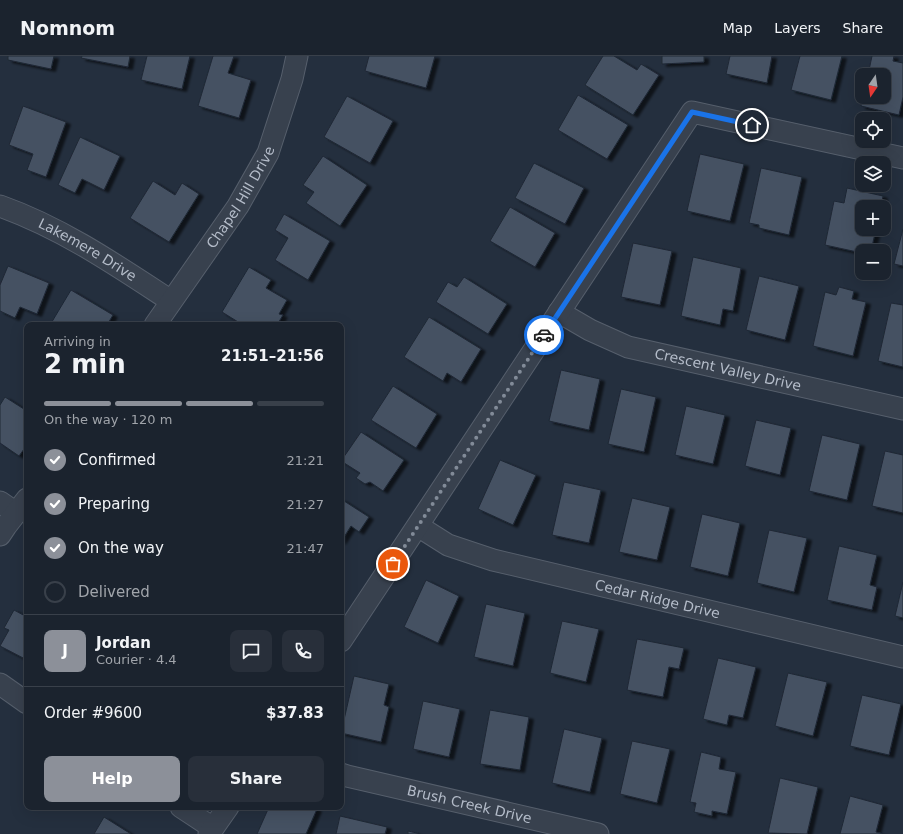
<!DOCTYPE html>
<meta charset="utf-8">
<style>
:root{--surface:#1b232e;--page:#282f3a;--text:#f1f3f6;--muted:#a0a4aa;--line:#39404a;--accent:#8c9099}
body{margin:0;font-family:"DejaVu Sans",sans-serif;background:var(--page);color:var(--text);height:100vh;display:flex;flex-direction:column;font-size:15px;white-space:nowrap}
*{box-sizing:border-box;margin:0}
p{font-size:13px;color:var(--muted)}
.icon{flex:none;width:22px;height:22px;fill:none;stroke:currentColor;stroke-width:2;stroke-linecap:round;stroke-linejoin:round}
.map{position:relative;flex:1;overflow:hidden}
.sheet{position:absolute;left:24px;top:266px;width:320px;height:488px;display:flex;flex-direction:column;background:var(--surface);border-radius:8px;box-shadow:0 4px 16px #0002,0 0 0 1px var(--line)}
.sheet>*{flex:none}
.needle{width:26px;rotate:193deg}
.tools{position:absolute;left:855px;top:12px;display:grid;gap:8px}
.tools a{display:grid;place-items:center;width:36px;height:36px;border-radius:8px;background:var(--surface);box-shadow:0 4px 16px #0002,0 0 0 1px var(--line);font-size:20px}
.pin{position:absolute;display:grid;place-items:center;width:34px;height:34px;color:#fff;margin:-17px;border:2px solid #fff;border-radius:50%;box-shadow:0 1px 4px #0007}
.courier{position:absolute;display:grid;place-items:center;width:40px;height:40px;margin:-20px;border:3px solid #1a73e8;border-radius:50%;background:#fff;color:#222;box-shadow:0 1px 5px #0007}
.head em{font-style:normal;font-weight:600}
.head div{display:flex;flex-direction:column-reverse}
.head{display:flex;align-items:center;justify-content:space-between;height:68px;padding:0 20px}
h1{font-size:26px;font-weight:600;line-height:30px}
.bar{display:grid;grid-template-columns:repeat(4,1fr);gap:6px 4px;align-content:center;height:48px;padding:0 20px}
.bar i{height:5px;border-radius:3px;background:var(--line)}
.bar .on{background:var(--accent)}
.bar p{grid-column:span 4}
.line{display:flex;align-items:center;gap:10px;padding:0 20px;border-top:1px solid var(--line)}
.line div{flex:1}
.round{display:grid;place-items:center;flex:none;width:42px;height:42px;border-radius:8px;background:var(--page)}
ol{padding:0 20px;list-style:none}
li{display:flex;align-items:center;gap:12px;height:44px}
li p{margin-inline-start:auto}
li .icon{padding:4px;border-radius:50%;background:var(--accent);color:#fff;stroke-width:4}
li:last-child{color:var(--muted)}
li i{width:22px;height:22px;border:2px solid var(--line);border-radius:50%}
.button{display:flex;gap:8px;margin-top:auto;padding:8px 20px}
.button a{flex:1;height:46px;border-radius:8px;background:var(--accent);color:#fff;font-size:16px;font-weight:600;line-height:46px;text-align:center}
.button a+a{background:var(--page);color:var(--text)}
header{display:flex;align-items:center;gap:24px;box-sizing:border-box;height:56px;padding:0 20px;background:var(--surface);border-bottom:1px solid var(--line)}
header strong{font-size:19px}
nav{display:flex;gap:22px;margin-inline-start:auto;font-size:14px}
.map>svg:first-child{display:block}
.building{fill:#455162;stroke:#1f2835;filter:url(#shadow)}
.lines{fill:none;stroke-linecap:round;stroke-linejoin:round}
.minor-casing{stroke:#565f6c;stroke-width:23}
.minor{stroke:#38414e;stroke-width:21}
.done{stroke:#828b98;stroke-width:4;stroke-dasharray:0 7.2}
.route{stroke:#1a73e8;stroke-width:5}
.labels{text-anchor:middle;stroke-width:3.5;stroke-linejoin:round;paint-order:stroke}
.street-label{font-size:14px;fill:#b4bcc9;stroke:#1d2633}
</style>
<header>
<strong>Nomnom</strong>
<nav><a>Map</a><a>Layers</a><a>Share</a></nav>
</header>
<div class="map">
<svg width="903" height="778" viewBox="0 0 903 778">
<defs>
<filter id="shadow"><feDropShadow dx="4.5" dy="2.5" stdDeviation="1" flood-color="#0009"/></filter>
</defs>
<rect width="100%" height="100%" fill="#242f3e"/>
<g class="building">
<path d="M8,0h46l-3,13 -43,-9z"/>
<path d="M82,0h48l-2,11 -47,-9z"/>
<path d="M147,0h43l-8,33 -41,-9z"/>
<path d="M213,0h21l-6,17 23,7 -12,38 -41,-12z"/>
<path d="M369,0h66l-9,32 -61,-17z"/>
<path d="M603,0h11l23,14 4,-6 18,11 -26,40 -48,-30z"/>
<path d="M662,0h42v6l-42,2z"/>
<path d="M730,0h42l-5,27 -41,-9z"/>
<path d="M800,0h42l-11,44 -40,-10z"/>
<path d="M872,0h22l-1,5 10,2v34l-4,18 -38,-9 2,-9h21v-22h-16z"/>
<path d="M578,39l50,30 -21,34 -49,-29z"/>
<path d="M347,40l46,25 -23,42 -46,-26z"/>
<path d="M23,50l43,16 -20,55 -19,-7 6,-16 -24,-9z"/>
<path d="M80,81l40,19 -16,34 -22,-11 -7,14 -17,-8z"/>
<path d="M700,98l44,10 -14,57 -43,-10z"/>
<path d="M323,100l44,29 -27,41 -34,-23 8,-11 -11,-7z"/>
<path d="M534,107l50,25 -19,36 -50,-26z"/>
<path d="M761,112l41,9 -13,58 -30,-7v-3l-10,-2z"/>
<path d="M153,125l22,14 7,-12 17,11 -30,48 -39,-24z"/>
<path d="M847,132l36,8 -2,11h-19v22h14l-5,22h-9v2l-37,-8 9,-44 10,2z"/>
<path d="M510,151l45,26 -20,34 -45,-26z"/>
<path d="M284,158l46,27 -22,39 -33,-20 13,-22 -13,-8z"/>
<path d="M903,173v37l-9,-2z"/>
<path d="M633,187l39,8 -12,54 -39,-8z"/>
<path d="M693,201l48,11 -8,43 -10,-2 -3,16 -39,-9z"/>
<path d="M8,210l41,17 -12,31 -17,-7 -5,11 -15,-7v-26z"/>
<path d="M249,211l22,13 -5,8 21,12 -8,14 4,1 -6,10h-34l-21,-13z"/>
<path d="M759,220l40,10 -14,54 -39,-10z"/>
<path d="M464,221l43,27 -19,30 -52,-32 12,-20 9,5z"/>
<path d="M839,231l15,4 -2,8 14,3 -13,54 -40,-10 12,-54 11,3z"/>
<path d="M71,234l42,25 -6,10h-57z"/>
<path d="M891,247l12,2v62l-25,-6z"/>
<path d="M429,261l52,32 -20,33 -14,-9 -4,8 -39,-24z"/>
<path d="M561,314l39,9 -11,51 -40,-9z"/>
<path d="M393,330l44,28 -21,34 -45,-28z"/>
<path d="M621,333l35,8 -12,55 -36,-8z"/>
<path d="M5,341l22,14v34l-8,11 -19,-13v-38z"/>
<path d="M686,350l39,9 -12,49 -38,-9z"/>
<path d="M756,364l35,8 -11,47 -35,-9z"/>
<path d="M361,376l43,28 -21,31 -13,-9 -5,2 -9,-6 4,-5 -19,-12z"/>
<path d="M822,379l38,9 -13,56 -38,-9z"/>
<path d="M885,395l18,4v58l-31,-7z"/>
<path d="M500,404l36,15 -23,50 -35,-16z"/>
<path d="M564,426l37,8 -12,53 -37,-8z"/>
<path d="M632,442l38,9 -13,53 -38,-8z"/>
<path d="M341,443l28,18 -10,15 -8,-6 -10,16z"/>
<path d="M702,458l38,9 -12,53 -38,-9z"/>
<path d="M769,474l38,8 -13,54 -37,-9z"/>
<path d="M839,490l38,9 -7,30 7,2 -5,23 -45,-10z"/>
<path d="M426,524l33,16 -21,47 -34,-16z"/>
<path d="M903,526v36l-8,-2z"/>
<path d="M486,548l39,9 -12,53 -39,-9z"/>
<path d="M14,554l13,7v43l-27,-14 9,-16 -5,-2z"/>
<path d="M562,565l37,8 -13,53 -36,-9z"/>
<path d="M637,583l47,9 -5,21 -10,-2 -6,30 -36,-7z"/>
<path d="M718,602l38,9 -13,51 -14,-3 -2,10 -24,-6z"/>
<path d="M788,617l39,9 -14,54 -38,-10z"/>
<path d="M354,620l35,8 -5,21 5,2 -8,35 -40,-9z"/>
<path d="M862,639l39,9 -12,51 -39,-9z"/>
<path d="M423,645l37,8 -11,48 -36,-8z"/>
<path d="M490,654l39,7 -9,53 -40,-6z"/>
<path d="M564,673l38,9 -12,54 -38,-9z"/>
<path d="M632,685l38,8 -13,54 -37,-9z"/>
<path d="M701,696l20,5 -2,12 17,3 -9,42 -15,-3v5l-18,-4 2,-9 -6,-1z"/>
<path d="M780,722l38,9 -11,47 -39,-1z"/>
<path d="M850,740l33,9 -7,27 8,2h-44z"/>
<path d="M269,751h43l5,2 -11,25h-49z"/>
<path d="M340,760l47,11 -2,7h-49z"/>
<path d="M104,761l27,17h-37z"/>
<path d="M408,775l13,3h-13z"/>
</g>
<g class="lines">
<defs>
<g id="minor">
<path id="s1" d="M0,150c62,22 116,59 171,95"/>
<path id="s2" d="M559,256l31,18 38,17 275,62"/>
<path id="s3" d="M155,269l83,-119 30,-53 24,-74 5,-23"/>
<path d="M0,446l16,11"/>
<path id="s4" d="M418,470l30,19 45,15 410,97"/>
<path d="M0,479l6,-9 21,-27"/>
<path d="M341,585l351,-529 211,46"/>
<path d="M0,628l27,19"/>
<path id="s5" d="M341,718l6,2 251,58"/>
<path d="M181,751l32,21"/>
<path d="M209,778l19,-27"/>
</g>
</defs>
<use href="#minor" class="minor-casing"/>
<use href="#minor" class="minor"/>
</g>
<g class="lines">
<path class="done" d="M393,508l151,-229"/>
<path class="route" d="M544,279l148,-223 60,13"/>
</g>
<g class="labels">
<g class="street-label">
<text dy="5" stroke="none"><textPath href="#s3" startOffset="154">Chapel Hill Drive</textPath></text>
<text dy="5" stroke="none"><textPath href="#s1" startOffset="98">Lakemere Drive</textPath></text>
<text dy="5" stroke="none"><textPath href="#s2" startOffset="180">Crescent Valley Drive</textPath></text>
<text dy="5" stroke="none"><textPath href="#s4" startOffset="252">Cedar Ridge Drive</textPath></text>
<text dy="5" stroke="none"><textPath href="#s5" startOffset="132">Brush Creek Drive</textPath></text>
</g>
</g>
</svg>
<div class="tools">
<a><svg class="needle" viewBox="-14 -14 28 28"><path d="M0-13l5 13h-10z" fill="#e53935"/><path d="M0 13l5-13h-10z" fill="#a0a4aa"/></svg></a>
<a><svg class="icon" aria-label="locate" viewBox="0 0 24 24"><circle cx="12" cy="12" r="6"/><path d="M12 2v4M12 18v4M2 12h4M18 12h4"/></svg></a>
<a><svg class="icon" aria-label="layers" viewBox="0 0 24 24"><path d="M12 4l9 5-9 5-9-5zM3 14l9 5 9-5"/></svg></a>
<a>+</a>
<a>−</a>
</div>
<div class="pin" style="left:393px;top:508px;background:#ea580c"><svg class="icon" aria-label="bag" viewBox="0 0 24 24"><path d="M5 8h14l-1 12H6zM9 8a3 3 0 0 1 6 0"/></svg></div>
<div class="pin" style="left:752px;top:69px;background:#1f2937"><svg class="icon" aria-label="home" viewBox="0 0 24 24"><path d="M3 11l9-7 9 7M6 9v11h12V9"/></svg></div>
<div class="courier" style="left:544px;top:279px"><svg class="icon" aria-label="car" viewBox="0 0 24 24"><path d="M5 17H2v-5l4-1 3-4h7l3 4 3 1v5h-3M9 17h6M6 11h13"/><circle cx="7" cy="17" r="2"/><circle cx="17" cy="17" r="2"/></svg></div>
<section class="sheet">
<div class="head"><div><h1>2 min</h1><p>Arriving in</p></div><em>21:51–21:56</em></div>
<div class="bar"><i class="on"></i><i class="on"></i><i class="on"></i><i></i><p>On the way · 120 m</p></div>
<ol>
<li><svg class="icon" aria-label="check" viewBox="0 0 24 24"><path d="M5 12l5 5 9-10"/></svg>Confirmed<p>21:21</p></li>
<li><svg class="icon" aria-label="check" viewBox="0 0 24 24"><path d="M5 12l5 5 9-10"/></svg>Preparing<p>21:27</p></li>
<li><svg class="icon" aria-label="check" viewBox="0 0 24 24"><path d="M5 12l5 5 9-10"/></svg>On the way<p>21:47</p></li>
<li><i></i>Delivered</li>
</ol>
<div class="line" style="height:72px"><b class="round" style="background:var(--accent);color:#fff">J</b><div><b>Jordan</b><p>Courier · 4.4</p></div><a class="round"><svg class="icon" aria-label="chat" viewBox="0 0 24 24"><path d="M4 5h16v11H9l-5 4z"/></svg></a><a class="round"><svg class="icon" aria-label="phone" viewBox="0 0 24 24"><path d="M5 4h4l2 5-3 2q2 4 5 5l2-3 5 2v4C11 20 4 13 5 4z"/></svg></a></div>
<div class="line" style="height:52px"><div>Order #9600</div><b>$37.83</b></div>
<div class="button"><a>Help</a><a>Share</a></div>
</section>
</div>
